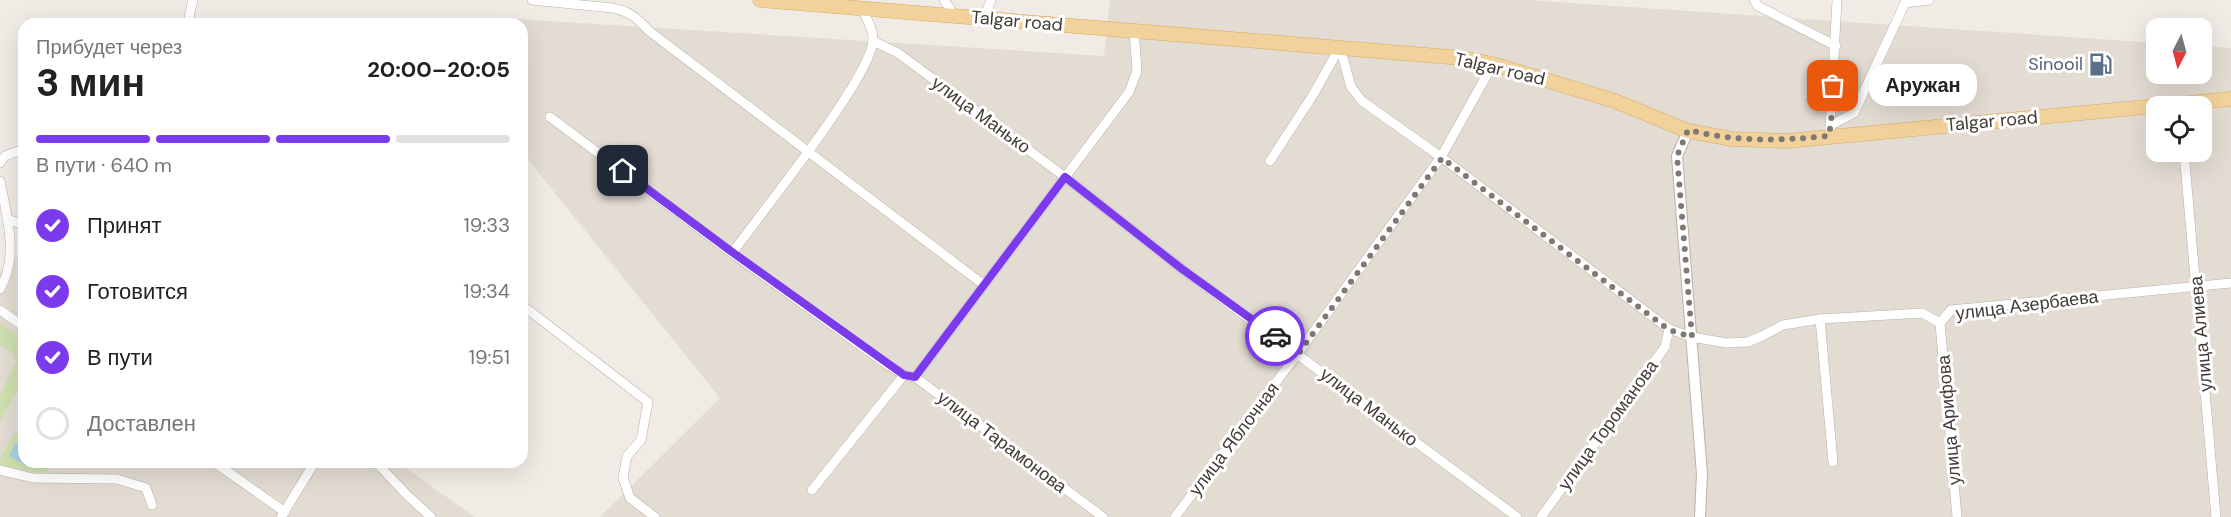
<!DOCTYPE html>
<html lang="ru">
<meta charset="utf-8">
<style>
:root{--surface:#fff;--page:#f6f6f6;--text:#222;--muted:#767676;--line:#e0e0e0;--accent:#7c3aed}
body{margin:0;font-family:"DM Sans",sans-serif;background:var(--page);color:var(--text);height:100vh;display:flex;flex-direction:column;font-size:22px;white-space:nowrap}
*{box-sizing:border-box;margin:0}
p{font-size:20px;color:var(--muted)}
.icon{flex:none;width:33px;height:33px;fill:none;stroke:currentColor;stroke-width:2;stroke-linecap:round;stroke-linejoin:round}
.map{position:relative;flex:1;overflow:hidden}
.details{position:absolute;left:18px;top:18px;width:510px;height:450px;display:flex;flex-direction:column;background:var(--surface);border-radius:18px;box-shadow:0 6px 24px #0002}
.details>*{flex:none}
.needle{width:39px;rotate:186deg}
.controls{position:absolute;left:2146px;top:18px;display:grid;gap:12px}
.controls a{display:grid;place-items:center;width:66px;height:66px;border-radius:12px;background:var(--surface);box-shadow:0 6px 24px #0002;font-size:30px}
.pin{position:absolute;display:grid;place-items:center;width:51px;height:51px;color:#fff;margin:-26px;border-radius:12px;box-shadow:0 3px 9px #0006}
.courier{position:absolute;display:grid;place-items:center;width:60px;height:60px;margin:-30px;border:4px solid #7c3aed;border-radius:50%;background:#fff;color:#222;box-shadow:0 2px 8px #0007}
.bubble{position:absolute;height:42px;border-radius:18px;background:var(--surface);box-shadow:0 6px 24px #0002;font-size:20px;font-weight:700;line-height:42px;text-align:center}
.head em{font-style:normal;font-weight:700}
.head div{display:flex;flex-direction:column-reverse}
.head{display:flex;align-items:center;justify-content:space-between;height:102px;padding:0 18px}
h1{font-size:39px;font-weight:700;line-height:45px}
.bar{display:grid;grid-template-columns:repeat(4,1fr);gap:9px 6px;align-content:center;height:72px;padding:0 18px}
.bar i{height:8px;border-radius:4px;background:var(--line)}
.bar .active{background:var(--accent)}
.bar p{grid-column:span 4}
ol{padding:0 18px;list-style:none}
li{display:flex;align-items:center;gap:18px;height:66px}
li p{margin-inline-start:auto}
li .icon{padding:6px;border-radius:50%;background:var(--accent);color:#fff;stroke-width:4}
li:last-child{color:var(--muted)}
li i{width:33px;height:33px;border:3px solid var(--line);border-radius:50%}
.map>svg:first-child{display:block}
.residential{fill:#e3dcd2;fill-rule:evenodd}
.green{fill:#cfe0b0}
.water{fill:#a6d2e7}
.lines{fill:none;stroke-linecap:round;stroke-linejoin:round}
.minor-casing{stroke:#bab2a8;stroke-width:10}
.tertiary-casing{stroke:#bab2a8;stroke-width:12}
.primary-casing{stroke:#d5ac6d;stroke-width:15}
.minor{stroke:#fff;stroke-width:9}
.tertiary{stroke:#fff;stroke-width:10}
.primary{stroke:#f2d19a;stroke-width:14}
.done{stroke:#7e7972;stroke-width:6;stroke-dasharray:0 10.8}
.route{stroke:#7c3aed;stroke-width:8}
.labels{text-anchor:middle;stroke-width:6;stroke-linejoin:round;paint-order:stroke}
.street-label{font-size:18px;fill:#413b35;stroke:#fff}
.service-label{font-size:18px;fill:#4e5e75;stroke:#fff;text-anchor:end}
</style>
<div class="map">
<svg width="2231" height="517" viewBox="0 0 2231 517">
<rect width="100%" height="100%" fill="#f0ebe4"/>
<g class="residential">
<path d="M1110,0h417l630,43v31h45v-28l29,2v469h-1631l120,-119 -198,-246v-128h-22l2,-6 602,38zM2157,106h45v46h-45z"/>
<path d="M24,250v212h373l78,55h-475v-245z"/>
</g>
<g class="green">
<path d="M0,323l24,16v48l-4,-1 -20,35v-26l16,-34 -3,-8 -13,-8z"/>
<path d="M13,434h11v28h28l-8,12 -44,-9v-6z"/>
</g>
<path class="water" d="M15,444l9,5v13h3l-2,3 -16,-9z"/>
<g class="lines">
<defs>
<g id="minor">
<path d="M532,0l80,8c18,3 26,11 37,23l335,254"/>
<path d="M944,0l11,16"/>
<path d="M1754,0l4,6 78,40"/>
<path d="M984,18l7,-18"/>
<path d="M190,24l-1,-7 4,-17"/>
<path d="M873,41l25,12 167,124 117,92 335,248"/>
<path d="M1340,47l11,40 11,14 79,56 228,172 23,8 34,6 22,-1 14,-6 21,-11 37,-6 102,-6 18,10 11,-13 280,-27"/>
<path d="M550,117l182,136 156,112 16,10 11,2 188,140"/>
<path d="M1831,125l23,-12 51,-110 24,-3"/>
<path d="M1830,129l7,-129"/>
<path d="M2184,152l32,365"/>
<path d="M1270,161l43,-66 27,-48"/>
<path d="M0,163l5,-7 19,-7"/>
<path d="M0,181c7,35 19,76 0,108"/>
<path d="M7,219l17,6"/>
<path d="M732,253c26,-36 142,-179 141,-214 0,-10 -6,-20 -11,-30"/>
<path d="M522,305l126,97 -7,38 -14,16 -4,22 7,20 25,19"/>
<path d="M0,310l24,17"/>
<path d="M1820,319l13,143"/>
<path d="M1940,323l17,194"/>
<path d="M915,377l214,-285 8,-21 -3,-41"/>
<path d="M214,462l71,50"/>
<path d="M376,462l30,32 25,23"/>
<path d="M0,470l33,8 84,1 29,9 6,17"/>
<path d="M812,490l92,-115"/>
<path d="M281,517l34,-55"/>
<path d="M1175,517l123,-164 143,-196 52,-93"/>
<path d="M1541,517l124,-170 4,-18"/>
</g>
<path id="tertiary" d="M1688,131l-11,25 25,318 -2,43"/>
<path id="primary" d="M760,0l702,58 31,6 122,37 73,30 44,8 55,2 444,-42"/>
</defs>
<use href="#minor" class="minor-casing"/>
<use href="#tertiary" class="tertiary-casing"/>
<use href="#primary" class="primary-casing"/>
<use href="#minor" class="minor"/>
<use href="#tertiary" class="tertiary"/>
<use href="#primary" class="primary"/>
</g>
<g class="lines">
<path class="done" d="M1275,336l23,18 144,-196 227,172 23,7 -15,-181 11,-26c49,12 90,11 140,6l3,-11 2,-39"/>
<path class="route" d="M623,171l109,81 172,123 11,2 150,-200 117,92 93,67"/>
</g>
<defs>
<symbol id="fuel-bare" viewBox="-9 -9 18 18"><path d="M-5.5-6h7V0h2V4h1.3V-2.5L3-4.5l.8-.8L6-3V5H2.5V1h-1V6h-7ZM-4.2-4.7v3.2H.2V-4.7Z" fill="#5c6f8a" stroke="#fff" stroke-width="2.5" paint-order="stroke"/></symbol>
</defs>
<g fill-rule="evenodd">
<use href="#fuel-bare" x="2084" y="48" width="33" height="33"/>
</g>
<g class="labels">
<g class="street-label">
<text transform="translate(1017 21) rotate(5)" y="6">Talgar road</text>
<text transform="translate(1500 69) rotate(13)" y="6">Talgar road</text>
<text transform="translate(981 115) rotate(36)" y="6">улица Манько</text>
<text transform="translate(1992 121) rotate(-5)" y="6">Talgar road</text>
<text transform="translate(2027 305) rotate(-7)" y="6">улица Азербаева</text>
<text transform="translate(2201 334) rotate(-95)" y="6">улица Алиева</text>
<text transform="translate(1369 407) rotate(37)" y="6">улица Манько</text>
<text transform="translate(1949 420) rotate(-95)" y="6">улица Арифова</text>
<text transform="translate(1608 425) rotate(-54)" y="6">улица Тороманова</text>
<text transform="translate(1234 439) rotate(-53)" y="6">улица Яблочная</text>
<text transform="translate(1002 442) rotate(37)" y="6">улица Тарамонова</text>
</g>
<g class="service-label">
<text x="2083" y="70">Sinooil</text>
</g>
</g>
</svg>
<div class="controls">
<a><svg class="needle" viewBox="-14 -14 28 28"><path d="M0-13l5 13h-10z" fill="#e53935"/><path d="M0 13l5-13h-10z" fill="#767676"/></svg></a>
<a><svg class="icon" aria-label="locate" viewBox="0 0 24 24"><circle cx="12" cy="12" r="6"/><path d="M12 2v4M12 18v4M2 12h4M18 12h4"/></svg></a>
</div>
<div class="pin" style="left:1833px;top:86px;background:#ea580c"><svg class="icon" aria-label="bag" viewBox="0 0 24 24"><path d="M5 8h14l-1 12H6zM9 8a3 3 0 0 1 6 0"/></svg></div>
<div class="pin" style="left:623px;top:171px;background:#1f2937"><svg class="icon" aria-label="home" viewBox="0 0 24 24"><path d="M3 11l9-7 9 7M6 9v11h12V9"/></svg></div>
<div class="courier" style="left:1275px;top:336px"><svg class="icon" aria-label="car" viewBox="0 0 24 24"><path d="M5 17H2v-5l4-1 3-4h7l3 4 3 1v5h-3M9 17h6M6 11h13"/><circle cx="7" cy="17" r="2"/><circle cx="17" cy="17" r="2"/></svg></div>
<div class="bubble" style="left:1869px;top:64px;width:108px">Аружан</div>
<section class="details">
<div class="head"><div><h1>3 мин</h1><p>Прибудет через</p></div><em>20:00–20:05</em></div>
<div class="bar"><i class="active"></i><i class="active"></i><i class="active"></i><i></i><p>В пути · 640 m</p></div>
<ol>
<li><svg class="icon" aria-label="check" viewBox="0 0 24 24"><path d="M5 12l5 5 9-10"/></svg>Принят<p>19:33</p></li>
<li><svg class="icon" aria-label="check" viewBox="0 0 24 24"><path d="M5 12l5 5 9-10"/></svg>Готовится<p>19:34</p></li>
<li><svg class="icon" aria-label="check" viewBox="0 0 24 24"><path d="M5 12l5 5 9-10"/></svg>В пути<p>19:51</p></li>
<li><i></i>Доставлен</li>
</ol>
</section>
</div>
